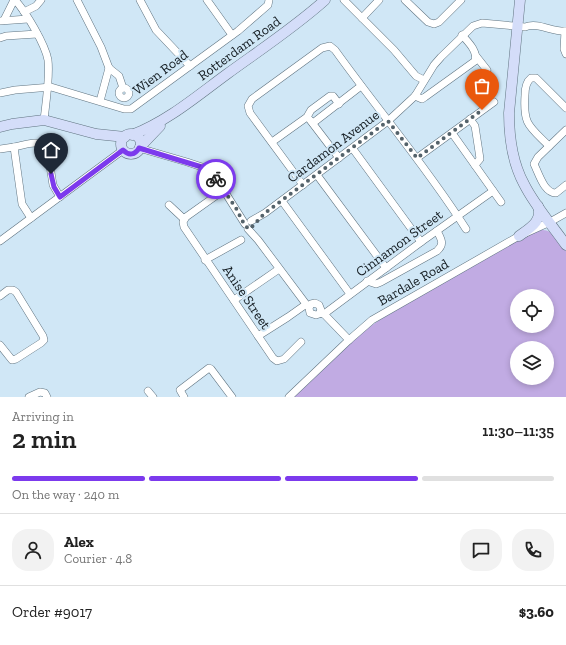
<!DOCTYPE html>
<meta charset="utf-8">
<style>
:root{--surface:#fff;--page:#f2f2f2;--text:#222;--muted:#767676;--line:#e0e0e0;--accent:#7c3aed}
body{margin:0;font-family:"Zilla Slab",serif;background:var(--page);color:var(--text);height:100vh;display:flex;flex-direction:column;font-size:15px;white-space:nowrap}
*{box-sizing:border-box;margin:0}
p{font-size:13px;color:var(--muted)}
.icon{flex:none;width:22px;height:22px;fill:none;stroke:currentColor;stroke-width:2;stroke-linecap:round;stroke-linejoin:round}
.map{position:relative;height:397px;overflow:hidden}
.details{display:flex;flex-direction:column;background:var(--surface);flex:1}
.details>*{flex:none}
.fabs{position:absolute;left:510px;top:289px;display:grid;gap:8px}
.fabs a{display:grid;place-items:center;width:44px;height:44px;border-radius:50%;background:var(--surface);box-shadow:0 2px 6px #0003;font-size:20px}
.pin{position:absolute;display:grid;place-items:center;width:34px;height:34px;color:#fff;margin:-41px -17px;border-radius:50% 50% 50% 0;rotate:-45deg;box-shadow:0 0 4px #0007}
.pin .icon{rotate:45deg}
.courier{position:absolute;display:grid;place-items:center;width:40px;height:40px;margin:-20px;border:3px solid #7c3aed;border-radius:50%;background:#fff;color:#222;box-shadow:0 1px 5px #0007}
.overview em{font-style:normal;font-weight:600}
.overview div{display:flex;flex-direction:column-reverse}
.overview{display:flex;align-items:center;justify-content:space-between;height:68px;padding:0 12px}
h1{font-size:26px;font-weight:600;line-height:30px}
.bar{display:grid;grid-template-columns:repeat(4,1fr);gap:6px 4px;align-content:center;height:48px;padding:0 12px}
.bar i{height:5px;border-radius:3px;background:var(--line)}
.bar .current{background:var(--accent)}
.bar p{grid-column:span 4}
.line{display:flex;align-items:center;gap:10px;padding:0 12px;border-top:1px solid var(--line)}
.line div{flex:1}
.round{display:grid;place-items:center;flex:none;width:42px;height:42px;border-radius:16px;background:var(--page)}
.map>svg:first-child{display:block}
.green{fill:#c1abe3;fill-rule:evenodd}
.lines{fill:none;stroke-linecap:round;stroke-linejoin:round}
.street-casing{stroke:#607481;stroke-width:8}
.secondary-casing{stroke:#607481;stroke-width:11}
.street{stroke:#fff;stroke-width:7}
.secondary{stroke:#d4ddf9;stroke-width:10}
.done{stroke:#54626a;stroke-width:4;stroke-dasharray:0 7.2}
.route{stroke:#7c3aed;stroke-width:5}
.labels{text-anchor:middle;stroke-width:4;stroke-linejoin:round;paint-order:stroke}
.street-label{font-size:14px;fill:#121a1f;stroke:#d0e7f6}
</style>
<div class="map">
<svg width="566" height="397" viewBox="0 0 566 397">
<rect width="100%" height="100%" fill="#d0e7f6"/>
<path class="green" d="M541,230c13,-1 18,12 25,21v146h-272l61,-60 26,-18 110,-64 27,-15zM517,296h30v30h-30zM517,348h30v30h-30z"/>
<g class="lines">
<defs>
<g id="street">
<path d="M15,0c11,12 30,44 33,60 2,17 -2,42 -4,60"/>
<path d="M77,0l24,47 8,21 10,8 4,12"/>
<path d="M140,0l16,30 34,36"/>
<path d="M207,0l25,35"/>
<path d="M344,0l50,50 22,26 8,4"/>
<path d="M405,0l23,22 6,2 5,-2 22,-22"/>
<path d="M24,12l12,-6 5,-6"/>
<path d="M362,18l17,-18"/>
<path d="M4,20l10,-20"/>
<path d="M0,21l28,-2"/>
<path d="M565,31l-1,18 2,5"/>
<path d="M0,38l6,-2 31,-2"/>
<path d="M476,56l11,14"/>
<circle cx="124" cy="93" r="5"/>
<path d="M0,93l15,-3 36,-3 73,22h7l107,-78 30,-26 1,-5"/>
<path d="M415,96l7,3 3,-2 50,-36c3,-10 -7,-19 -13,-26"/>
<path d="M100,101l9,-33"/>
<path d="M470,119l5,7 4,26 1,7 -5,6"/>
<path d="M310,120l29,38"/>
<path d="M313,123l48,-37"/>
<path d="M566,130l-28,27 -4,7c5,10 10,29 22,29l10,-8"/>
<path d="M452,133l49,69"/>
<path d="M272,142l35,-25 4,-7 19,-14h3l6,8"/>
<path d="M549,146c-20,-20 -26,-21 -24,-51 0,-7 1,-13 6,-17h5l30,30"/>
<path d="M139,148l48,14 24,8 34,54"/>
<path d="M0,149l14,-2"/>
<path d="M353,149l68,93"/>
<path d="M417,158l77,-56"/>
<path d="M317,175l69,93"/>
<path d="M303,185l-53,-72 -2,-7 4,-7 70,-51 8,-2 5,4c43,60 91,116 131,179"/>
<path d="M224,190l-38,27 -3,5 1,5 89,131 4,3 7,-2 17,-17"/>
<path d="M282,201l68,93"/>
<path d="M169,205l15,14"/>
<path d="M31,218l-9,-14 -8,-57c11,-2 24,-8 33,0l6,38 7,12"/>
<path d="M251,221l14,-8 123,-92 27,-25 19,-31 7,-8 32,-31 9,-3 43,4c13,-5 27,5 41,4"/>
<path d="M248,229l10,11 51,68 1,5 6,2 3,-1 2,-4 -2,-5 -4,-2 -4,1 -2,4"/>
<path d="M0,241l123,-91"/>
<path d="M205,260l36,-20"/>
<path d="M367,281l9,3 5,-2 56,-31c8,-7 4,-12 0,-20"/>
<path d="M0,296l8,-6h5l3,2 27,44 1,4 -3,3 -25,16 -4,1 -12,-15"/>
<path d="M234,300l45,-31"/>
<path d="M320,313l4,1 97,-72 72,-51"/>
<path d="M324,314l25,26"/>
<path d="M258,336l30,-19 17,-12"/>
<path d="M148,391l5,6"/>
<path d="M29,397l11,-5 5,1 2,4"/>
<path d="M184,397l-4,-7 29,-22 2,1 21,28"/>
<path d="M289,397l60,-57 23,-20 147,-84 31,-14 16,-9"/>
</g>
<g id="secondary">
<path d="M520,0l-11,113c0,24 3,49 15,71 11,22 28,41 42,61"/>
<path d="M0,127l12,-3 32,-4 52,14 29,3"/>
<circle cx="131" cy="144" r="10"/>
<path d="M132,135c36,-14 65,-39 95,-61 33,-24 68,-47 98,-74"/>
<path d="M140,147l20,-21"/>
<path d="M519,236c11,-8 24,-15 19,-30"/>
</g>
</defs>
<use href="#street" class="street-casing"/>
<use href="#secondary" class="secondary-casing"/>
<use href="#street" class="street"/>
<use href="#secondary" class="secondary"/>
</g>
<g class="lines">
<path class="done" d="M216,179l20,29 9,18 5,3 15,-16 123,-92 29,37 65,-48"/>
<path class="route" d="M51,174l3,13 6,10 63,-47c6,6 12,5 16,-2l66,20 6,2 5,9"/>
</g>
<g class="labels">
<g class="street-label">
<text transform="translate(239 48) rotate(-36)" y="5">Rotterdam Road</text>
<text transform="translate(160 72) rotate(-37)" y="5">Wien Road</text>
<text transform="translate(333 146) rotate(-37)" y="5">Cardamon Avenue</text>
<text transform="translate(399 243) rotate(-36)" y="5">Cinnamon Street</text>
<text transform="translate(413 282) rotate(-30)" y="5">Bardale Road</text>
<text transform="translate(247 297) rotate(56)" y="5">Anise Street</text>
</g>
</g>
</svg>
<div class="fabs">
<a><svg class="icon" aria-label="locate" viewBox="0 0 24 24"><circle cx="12" cy="12" r="6"/><path d="M12 2v4M12 18v4M2 12h4M18 12h4"/></svg></a>
<a><svg class="icon" aria-label="layers" viewBox="0 0 24 24"><path d="M12 4l9 5-9 5-9-5zM3 14l9 5 9-5"/></svg></a>
</div>
<div class="pin" style="left:482px;top:110px;background:#ea580c"><svg class="icon" aria-label="bag" viewBox="0 0 24 24"><path d="M5 8h14l-1 12H6zM9 8a3 3 0 0 1 6 0"/></svg></div>
<div class="pin" style="left:51px;top:174px;background:#1f2937"><svg class="icon" aria-label="home" viewBox="0 0 24 24"><path d="M3 11l9-7 9 7M6 9v11h12V9"/></svg></div>
<div class="courier" style="left:216px;top:179px"><svg class="icon" aria-label="bike" viewBox="0 0 24 24"><circle cx="6" cy="16" r="4"/><circle cx="18" cy="16" r="4"/><path d="M6 16l4-8h5l3 8M10 8l3 8H6M13 5h3"/></svg></div>
</div>
<section class="details">
<div class="overview"><div><h1>2 min</h1><p>Arriving in</p></div><em>11:30–11:35</em></div>
<div class="bar"><i class="current"></i><i class="current"></i><i class="current"></i><i></i><p>On the way · 240 m</p></div>
<div class="line" style="height:72px"><a class="round"><svg class="icon" aria-label="person" viewBox="0 0 24 24"><circle cx="12" cy="8" r="4"/><path d="M4 21q1-7 8-7t8 7"/></svg></a><div><b>Alex</b><p>Courier · 4.8</p></div><a class="round"><svg class="icon" aria-label="chat" viewBox="0 0 24 24"><path d="M4 5h16v11H9l-5 4z"/></svg></a><a class="round"><svg class="icon" aria-label="phone" viewBox="0 0 24 24"><path d="M5 4h4l2 5-3 2q2 4 5 5l2-3 5 2v4C11 20 4 13 5 4z"/></svg></a></div>
<div class="line" style="height:52px"><div>Order #9017</div><b>$3.60</b></div>
</section>
